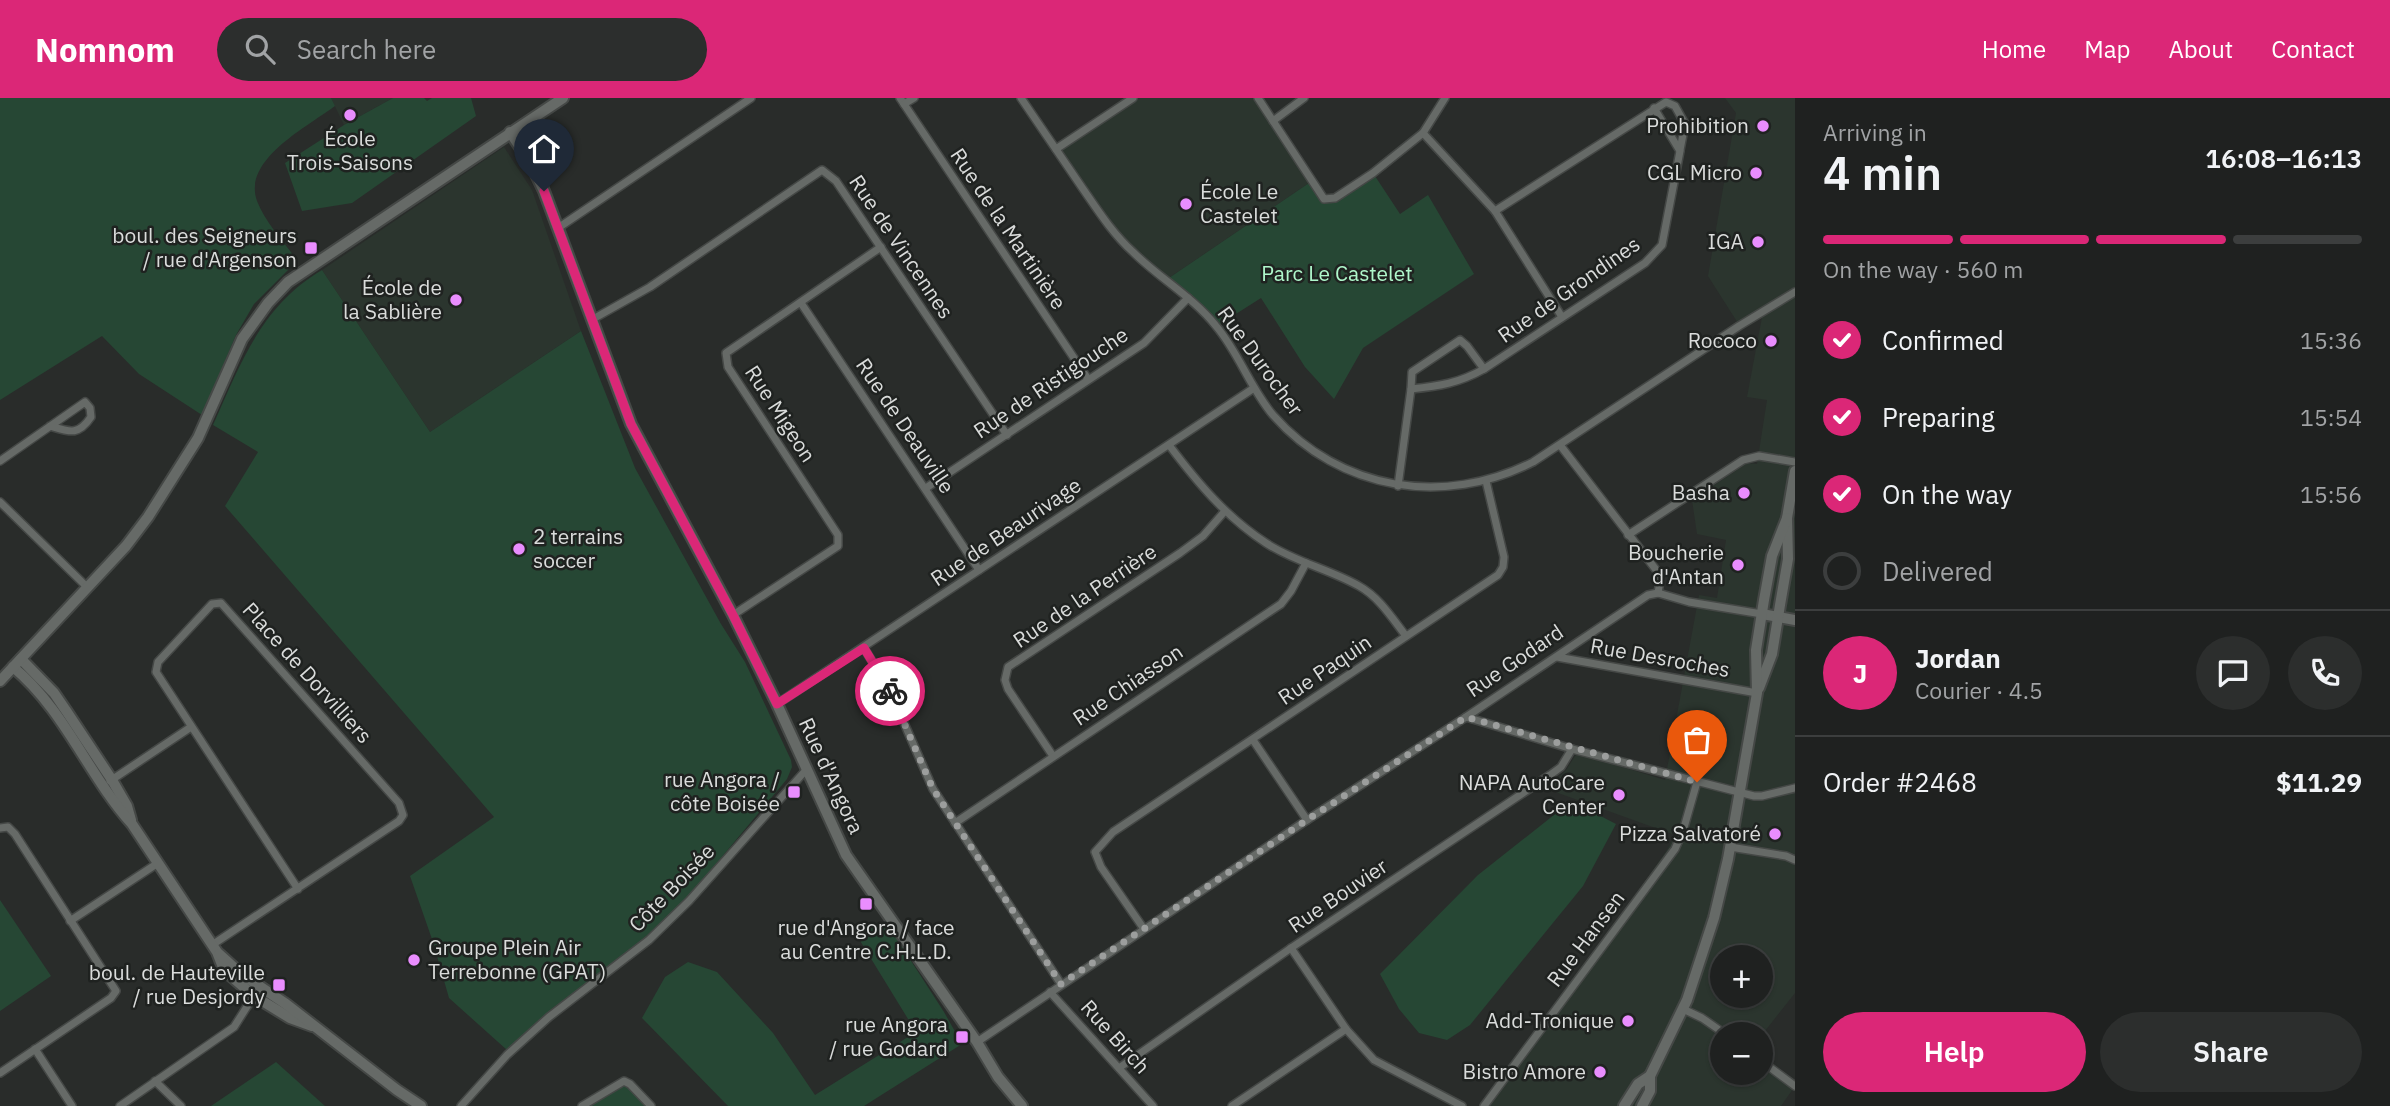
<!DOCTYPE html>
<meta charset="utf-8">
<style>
:root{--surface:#1f2120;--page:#2c2e2d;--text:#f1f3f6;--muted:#a1a3a5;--line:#3c3e3e;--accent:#db2777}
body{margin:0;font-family:"IBM Plex Sans",sans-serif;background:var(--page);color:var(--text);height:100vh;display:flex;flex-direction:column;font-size:26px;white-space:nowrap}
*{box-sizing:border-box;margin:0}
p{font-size:23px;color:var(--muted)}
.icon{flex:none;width:38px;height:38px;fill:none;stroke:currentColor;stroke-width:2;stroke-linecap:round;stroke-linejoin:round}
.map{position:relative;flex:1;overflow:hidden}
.panel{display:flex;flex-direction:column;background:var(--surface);width:595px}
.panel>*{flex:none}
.fabs{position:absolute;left:1710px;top:847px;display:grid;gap:14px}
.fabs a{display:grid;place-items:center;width:63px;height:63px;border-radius:50%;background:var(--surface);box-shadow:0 2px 5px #0004,0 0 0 2px var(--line);font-size:35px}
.pin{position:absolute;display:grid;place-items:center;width:60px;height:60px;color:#fff;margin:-72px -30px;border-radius:50% 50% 50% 0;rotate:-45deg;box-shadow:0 0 7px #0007}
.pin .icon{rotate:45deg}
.courier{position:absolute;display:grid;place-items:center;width:70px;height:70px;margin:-35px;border:5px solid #db2777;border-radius:50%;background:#fff;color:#222;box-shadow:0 2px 9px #0007}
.headline em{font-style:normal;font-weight:600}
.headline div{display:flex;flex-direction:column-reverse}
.headline{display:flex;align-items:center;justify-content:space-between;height:119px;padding:0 28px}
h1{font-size:46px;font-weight:600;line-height:52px}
.bar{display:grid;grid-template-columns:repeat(4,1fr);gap:10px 7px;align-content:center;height:84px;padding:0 28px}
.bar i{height:9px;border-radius:5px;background:var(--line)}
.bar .selected{background:var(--accent)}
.bar p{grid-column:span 4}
.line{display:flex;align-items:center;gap:18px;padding:0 28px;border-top:2px solid var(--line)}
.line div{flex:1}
.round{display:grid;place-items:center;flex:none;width:74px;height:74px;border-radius:37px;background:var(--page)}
ol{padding:0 28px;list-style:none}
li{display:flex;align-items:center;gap:21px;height:77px}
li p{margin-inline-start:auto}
li .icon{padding:7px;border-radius:50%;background:var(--accent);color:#fff;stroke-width:4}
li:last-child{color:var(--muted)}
li i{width:38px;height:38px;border:4px solid var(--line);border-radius:50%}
.button{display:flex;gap:14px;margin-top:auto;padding:14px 28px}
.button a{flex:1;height:80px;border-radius:42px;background:var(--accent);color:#fff;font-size:28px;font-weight:600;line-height:80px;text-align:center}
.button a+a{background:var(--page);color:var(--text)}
header{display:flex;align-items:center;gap:42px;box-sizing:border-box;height:98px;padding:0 35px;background:var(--accent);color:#fff}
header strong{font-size:33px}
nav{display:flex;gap:38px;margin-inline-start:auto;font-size:24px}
.search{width:490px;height:63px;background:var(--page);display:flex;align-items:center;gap:18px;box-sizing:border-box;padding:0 24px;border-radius:38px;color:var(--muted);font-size:26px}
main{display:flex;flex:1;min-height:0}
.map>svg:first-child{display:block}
.built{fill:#2b352e;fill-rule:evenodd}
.green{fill:#264734}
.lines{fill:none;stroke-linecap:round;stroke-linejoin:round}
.street-casing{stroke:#454846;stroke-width:10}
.secondary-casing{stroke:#454846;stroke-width:14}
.street{stroke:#666a67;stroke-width:7}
.secondary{stroke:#666a67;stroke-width:10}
.done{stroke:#9c9e9d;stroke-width:7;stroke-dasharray:0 12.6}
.route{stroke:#db2777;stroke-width:9}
.poi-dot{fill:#e98dfe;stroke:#1f2220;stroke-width:2.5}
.labels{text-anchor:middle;stroke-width:5;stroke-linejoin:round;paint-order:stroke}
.poi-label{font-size:21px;fill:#dadcdb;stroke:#1f2220;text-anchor:end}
.street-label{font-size:21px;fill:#dadcdb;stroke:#1f2220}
.park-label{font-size:21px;fill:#aff7cb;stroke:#1f2220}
</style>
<header>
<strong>Nomnom</strong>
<div class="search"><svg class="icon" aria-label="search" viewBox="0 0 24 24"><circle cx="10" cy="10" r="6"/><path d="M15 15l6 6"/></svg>Search here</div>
<nav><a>Home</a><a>Map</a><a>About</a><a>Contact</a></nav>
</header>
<main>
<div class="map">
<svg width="1795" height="1008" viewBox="0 0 1795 1008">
<rect width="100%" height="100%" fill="#292c2a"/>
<g class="built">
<path d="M331,0h62l-49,27z"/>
<path d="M1133,0h125l54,83 -146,99 -33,-28 -77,-103z"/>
<path d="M1725,0h70v895l-34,43 -1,-2h-38v39h38l1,-11 34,24 -14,20h-294l180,-256 8,-15 -128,-46 19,-19 11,-17 88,27 34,-185 18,3 9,-58 -29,-6 -5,-34 55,-37 10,1 10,-64 -20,-3 15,-80 -21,11 -33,-52 28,-163zM1722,859h38v39h-38z"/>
<path d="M504,49l28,43 49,141 -151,101 -108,-162z"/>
</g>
<g class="green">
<path d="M0,0h331l4,8c-28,21 -93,54 -78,95 8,20 24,38 37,55l-2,10 -38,38 -18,31 -34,80 -63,-41 -37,-38 -102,64z"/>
<path d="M393,0h31l3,3 5,-3h39l5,18 -124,87 -50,8 -17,-48 59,-38z"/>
<path d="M1373,75l27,41 28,-19 46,79 -111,74 -29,51 -29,-32 -44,-69 -44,28 -51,-46 146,-99 12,17h11z"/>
<path d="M322,172l108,162 151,-101 54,137 86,156 24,38 46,98 1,7 -5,12 -107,128 -31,29 -96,72 -46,42 -58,-52 -16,-56 -23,-66 84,-59 -269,-311 33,-54 -45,-27c28,-62 48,-119 109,-155z"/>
<path d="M1564,709l21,1 31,16 -33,62 -113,139 -23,15 -28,-7 -20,-24 -19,-35 98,-99z"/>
<path d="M0,802l51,76 -51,35z"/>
<path d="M886,824l58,90 18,32 -98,62h-136l-86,-88 23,-41 23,-15 29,10 56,61 42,62 101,-63 -57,-93 12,-15z"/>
<path d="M276,964l49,44h-114z"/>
<path d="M624,983l27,25h-69z"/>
</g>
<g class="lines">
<defs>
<g id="street">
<path d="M900,0l188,281"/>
<path d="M1021,0c20,29 40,59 60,88 16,23 31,47 52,66 26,26 60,45 83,74 23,27 34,62 57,89 67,76 171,92 260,47l206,-136 56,-34"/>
<path d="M1258,0l66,101 11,-1 38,-25 50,-40 22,-35"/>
<path d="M904,6l10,-6"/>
<path d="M1273,23l31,-23"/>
<path d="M1423,35l72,78 67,106"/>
<path d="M1056,51l77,-51"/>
<path d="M1495,113l171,-109 9,4 10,18 -5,26"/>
<path d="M558,130l193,-130"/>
<path d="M801,205l178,267"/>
<path d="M593,221l57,-32 172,-117 14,11 171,254"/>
<path d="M1411,291l1,-17 48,-32 7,6 17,23"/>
<path d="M1169,347c28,37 57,72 97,98 29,19 63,26 93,43 20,11 33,32 47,50"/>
<path d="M1560,347l97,126 3,10 -2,12"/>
<path d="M0,363l85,-59 5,6 1,9c-13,19 -21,15 -41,9"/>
<path d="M1398,388l13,-97c29,-3 48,-6 73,-20l161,-106 17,-18 18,-94 -26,-43"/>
<path d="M926,390l218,-145 44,-45"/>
<path d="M0,404l87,85"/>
<path d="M1628,437l115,-75 16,-4 36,6"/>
<path d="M733,517l105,-69v-11l-110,-168 -2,-14 155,-106"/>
<path d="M864,550l26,43 43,98 128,195"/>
<path d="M1557,559l200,36"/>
<path d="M777,606l477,-316"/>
<path d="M1466,619l106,32 182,47h8l33,-8"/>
<path d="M1253,642l54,80"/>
<path d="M1053,658l-45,-67 -3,-9 3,-13 172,-114 23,-17 22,-25"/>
<path d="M110,683l81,-54"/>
<path d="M955,725l326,-219 10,-13 15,-28"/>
<path d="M0,730l8,-1 7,7 101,157 -5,7 -111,75"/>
<path d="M1730,749l56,9 9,4"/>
<path d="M70,823l88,-58"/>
<path d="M1144,831l-43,-62 -6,-15 18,-20 385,-257 5,-8 1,-10 -18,-76"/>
<path d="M212,847l187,-124 4,-6 -4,-12 -170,-191 -8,-9 -9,1 -54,58 -2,10 142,217"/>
<path d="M1291,850l55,81 28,31 88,46"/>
<path d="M1050,894l103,114"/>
<path d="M1683,911l19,9 23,16"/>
<path d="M977,944l330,-222 159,-103 182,-122 10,-2 31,9 73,12"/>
<path d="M35,951l37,57"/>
<path d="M1760,962l35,26"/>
<path d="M1119,970l172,-120 259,-173 11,-8 11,-18"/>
<path d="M155,983l26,25"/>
<path d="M120,1008l114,-79 21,-33"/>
<path d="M461,1008l46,-51 42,-38 100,-77 40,-39 117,-131"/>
<path d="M582,1008l42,-25 6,3 21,22"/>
<path d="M1232,1008l114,-77"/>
<path d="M1484,1008l191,-257 8,-18 14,-49"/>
</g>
<g id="secondary">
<path d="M510,34l21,32 13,27 87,233 102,191 44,89 69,151 131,187 21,35 24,29"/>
<path d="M1762,516l33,6"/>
<path d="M21,561l33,34 13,19 45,68 15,26 4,14"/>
<path d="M13,569c52,43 75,108 119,157l85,128 7,18 30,26 36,22 22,8"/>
<path d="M0,583l126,-135 22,-29 50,-79 44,-99 26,-36 20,-21 275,-184"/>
<path d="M1759,590l13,-34 8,-49 8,-46 -1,-41 8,-47"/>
<path d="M219,856l21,19 46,31 111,86 24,16"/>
<path d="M1624,1008l14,-22 12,-8"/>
<path d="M1642,1008l8,-15v-15l37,-76 27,-82 14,-59 29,-166 -1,-43 8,-50 8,-44 15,-38"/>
</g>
</defs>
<use href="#street" class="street-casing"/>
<use href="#secondary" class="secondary-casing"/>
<use href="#street" class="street"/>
<use href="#secondary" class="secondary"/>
</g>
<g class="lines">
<path class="done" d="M890,593l43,98 128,195 246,-164 159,-103 231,65"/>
<path class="route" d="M544,93l87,233 102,191 44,89 87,-56 26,43"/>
</g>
<g class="poi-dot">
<circle cx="350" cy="17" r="7"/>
<circle cx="1763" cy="28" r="7"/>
<circle cx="1756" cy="75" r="7"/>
<circle cx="1186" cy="106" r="7"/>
<circle cx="1758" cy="144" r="7"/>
<rect x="304" y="143" width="14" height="14" rx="3.5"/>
<circle cx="456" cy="202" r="7"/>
<circle cx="1771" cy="243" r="7"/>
<circle cx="1744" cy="395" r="7"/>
<circle cx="519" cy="451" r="7"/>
<circle cx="1738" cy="467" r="7"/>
<rect x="787" y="687" width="14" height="14" rx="3.5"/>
<circle cx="1619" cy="697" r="7"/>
<circle cx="1775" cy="736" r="7"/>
<rect x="859" y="799" width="14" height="14" rx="3.5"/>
<circle cx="414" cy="862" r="7"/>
<rect x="272" y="880" width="14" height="14" rx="3.5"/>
<circle cx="1628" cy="923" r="7"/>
<rect x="955" y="932" width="14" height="14" rx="3.5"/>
<circle cx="1600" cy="974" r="7"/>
</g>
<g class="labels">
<g class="poi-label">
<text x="1749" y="35">Prohibition</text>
<text x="350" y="48" text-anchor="middle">École<tspan x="350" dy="24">Trois-Saisons</tspan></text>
<text x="1742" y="82">CGL Micro</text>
<text x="1200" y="101" text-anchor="start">École Le<tspan x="1200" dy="24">Castelet</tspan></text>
<text x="297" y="145">boul. des Seigneurs<tspan x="297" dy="24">/ rue d'Argenson</tspan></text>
<text x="1744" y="151">IGA</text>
<text x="442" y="197">École de<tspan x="442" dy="24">la Sablière</tspan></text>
<text x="1757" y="250">Rococo</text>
<text x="1730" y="402">Basha</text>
<text x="533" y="446" text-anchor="start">2 terrains<tspan x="533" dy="24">soccer</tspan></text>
<text x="1724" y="462">Boucherie<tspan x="1724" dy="24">d'Antan</tspan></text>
<text x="780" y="689">rue Angora /<tspan x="780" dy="24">côte Boisée</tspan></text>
<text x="1605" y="692">NAPA AutoCare<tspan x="1605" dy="24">Center</tspan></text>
<text x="1761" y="743">Pizza Salvatoré</text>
<text x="866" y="837" text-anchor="middle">rue d'Angora / face<tspan x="866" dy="24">au Centre C.H.L.D.</tspan></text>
<text x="428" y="857" text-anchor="start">Groupe Plein Air<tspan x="428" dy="24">Terrebonne (GPAT)</tspan></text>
<text x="265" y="882">boul. de Hauteville<tspan x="265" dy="24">/ rue Desjordy</tspan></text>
<text x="1614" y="930">Add-Tronique</text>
<text x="948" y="934">rue Angora<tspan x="948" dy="24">/ rue Godard</tspan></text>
<text x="1586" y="981">Bistro Amore</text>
</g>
<g class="street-label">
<text transform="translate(1008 131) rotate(56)" y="7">Rue de la Martinière</text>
<text transform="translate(901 149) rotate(56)" y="7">Rue de Vincennes</text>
<text transform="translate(1569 192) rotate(-35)" y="7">Rue de Grondines</text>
<text transform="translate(1260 263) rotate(54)" y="7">Rue Durocher</text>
<text transform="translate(1051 285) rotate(-34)" y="7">Rue de Ristigouche</text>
<text transform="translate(780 316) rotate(57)" y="7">Rue Migeon</text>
<text transform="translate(905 328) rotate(56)" y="7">Rue de Deauville</text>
<text transform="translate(1006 434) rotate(-34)" y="7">Rue de Beaurivage</text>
<text transform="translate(1085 498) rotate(-34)" y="7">Rue de la Perrière</text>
<text transform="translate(1660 560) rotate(10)" y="7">Rue Desroches</text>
<text transform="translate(1515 563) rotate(-34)" y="7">Rue Godard</text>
<text transform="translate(1325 572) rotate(-34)" y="7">Rue Paquin</text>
<text transform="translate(307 575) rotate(48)" y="7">Place de Dorvilliers</text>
<text transform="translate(1128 587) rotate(-34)" y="7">Rue Chiasson</text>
<text transform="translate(831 678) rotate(65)" y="7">Rue d'Angora</text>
<text transform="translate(672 790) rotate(-46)" y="7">Côte Boisée</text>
<text transform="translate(1338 798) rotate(-34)" y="7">Rue Bouvier</text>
<text transform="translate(1586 841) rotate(-53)" y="7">Rue Hansen</text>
<text transform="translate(1115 939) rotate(48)" y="7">Rue Birch</text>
</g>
<g class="park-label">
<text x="1337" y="183">Parc Le Castelet</text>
</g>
</g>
</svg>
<div class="fabs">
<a>+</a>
<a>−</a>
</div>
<div class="pin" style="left:1697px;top:684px;background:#ea580c"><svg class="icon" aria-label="bag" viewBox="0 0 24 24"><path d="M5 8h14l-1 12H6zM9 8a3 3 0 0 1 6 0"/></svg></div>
<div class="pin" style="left:544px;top:93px;background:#1f2937"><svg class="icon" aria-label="home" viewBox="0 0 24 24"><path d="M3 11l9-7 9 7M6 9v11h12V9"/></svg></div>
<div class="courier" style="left:890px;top:593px"><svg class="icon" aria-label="bike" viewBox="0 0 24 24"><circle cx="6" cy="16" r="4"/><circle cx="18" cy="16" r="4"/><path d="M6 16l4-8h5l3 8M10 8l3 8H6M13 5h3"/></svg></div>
</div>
<section class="panel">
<div class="headline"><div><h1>4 min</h1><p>Arriving in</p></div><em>16:08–16:13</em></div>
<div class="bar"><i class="selected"></i><i class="selected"></i><i class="selected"></i><i></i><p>On the way · 560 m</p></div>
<ol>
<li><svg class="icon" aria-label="check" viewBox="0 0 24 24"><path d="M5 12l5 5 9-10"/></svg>Confirmed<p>15:36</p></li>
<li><svg class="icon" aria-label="check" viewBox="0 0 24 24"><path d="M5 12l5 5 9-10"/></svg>Preparing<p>15:54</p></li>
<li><svg class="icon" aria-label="check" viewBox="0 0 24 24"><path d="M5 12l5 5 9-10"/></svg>On the way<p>15:56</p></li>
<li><i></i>Delivered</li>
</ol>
<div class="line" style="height:126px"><b class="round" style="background:var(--accent);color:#fff">J</b><div><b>Jordan</b><p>Courier · 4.5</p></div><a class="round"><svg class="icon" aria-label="chat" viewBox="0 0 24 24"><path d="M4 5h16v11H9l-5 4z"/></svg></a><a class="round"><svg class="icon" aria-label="phone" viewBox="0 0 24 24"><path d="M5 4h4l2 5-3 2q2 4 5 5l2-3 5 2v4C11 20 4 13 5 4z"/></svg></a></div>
<div class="line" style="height:91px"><div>Order #2468</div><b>$11.29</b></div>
<div class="button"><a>Help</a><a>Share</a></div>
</section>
</main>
